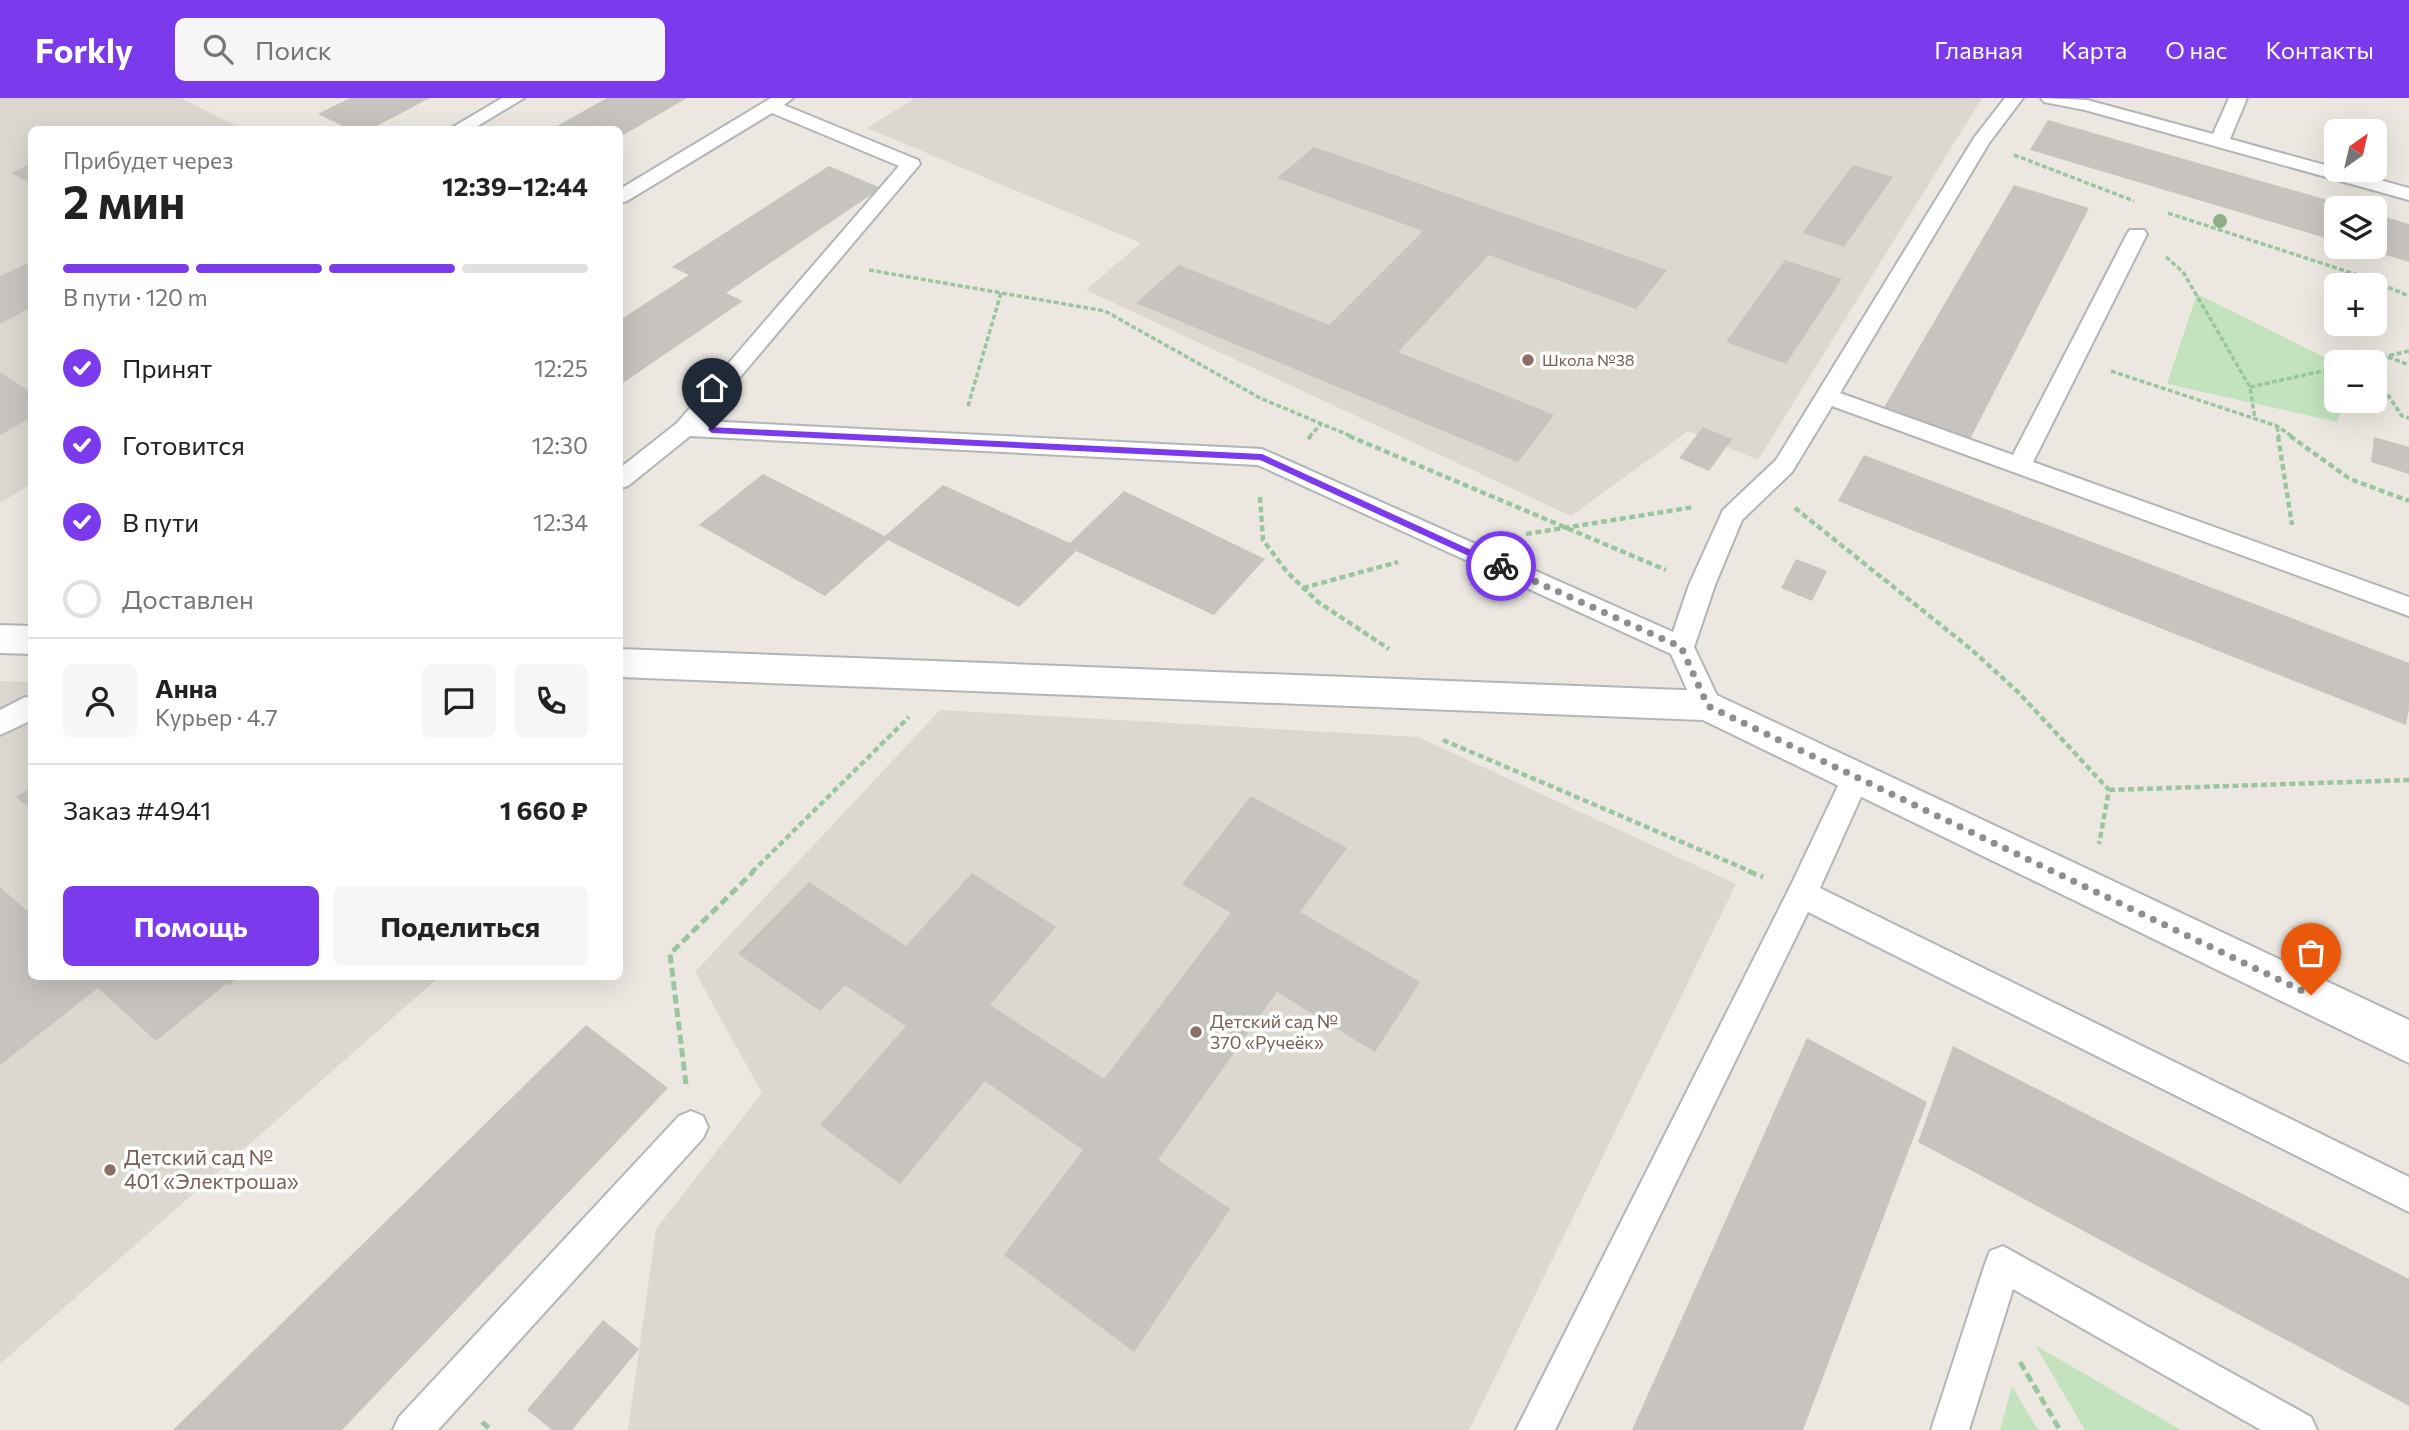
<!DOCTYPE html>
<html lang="ru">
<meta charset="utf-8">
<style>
:root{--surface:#fff;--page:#f6f6f6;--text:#222;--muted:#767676;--line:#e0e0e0;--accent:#7c3aed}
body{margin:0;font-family:Commissioner,sans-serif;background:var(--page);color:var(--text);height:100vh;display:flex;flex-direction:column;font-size:26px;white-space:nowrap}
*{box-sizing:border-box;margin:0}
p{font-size:23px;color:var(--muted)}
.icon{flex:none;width:38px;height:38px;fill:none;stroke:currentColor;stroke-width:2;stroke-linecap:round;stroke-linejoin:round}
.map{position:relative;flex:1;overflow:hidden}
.side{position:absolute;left:28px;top:28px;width:595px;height:854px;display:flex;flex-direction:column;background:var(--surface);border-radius:10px;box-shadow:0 7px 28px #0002}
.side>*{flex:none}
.needle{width:46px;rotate:34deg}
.fabs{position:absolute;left:2324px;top:21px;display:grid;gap:14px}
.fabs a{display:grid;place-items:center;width:63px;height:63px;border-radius:10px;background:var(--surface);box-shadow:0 7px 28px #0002;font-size:35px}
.pin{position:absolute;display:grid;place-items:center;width:60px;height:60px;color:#fff;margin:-72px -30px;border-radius:50% 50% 50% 0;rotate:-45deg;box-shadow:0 0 7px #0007}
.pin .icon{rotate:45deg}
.courier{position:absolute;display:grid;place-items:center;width:70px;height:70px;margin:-35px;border:5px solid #7c3aed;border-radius:50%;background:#fff;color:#222;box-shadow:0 2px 9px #0007}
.overview em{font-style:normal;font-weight:700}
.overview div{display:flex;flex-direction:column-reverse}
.overview{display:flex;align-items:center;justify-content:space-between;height:119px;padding:0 35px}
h1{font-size:46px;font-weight:700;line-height:52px}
.bar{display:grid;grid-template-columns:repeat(4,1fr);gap:10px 7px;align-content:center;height:84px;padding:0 35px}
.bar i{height:9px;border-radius:5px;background:var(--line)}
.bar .selected{background:var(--accent)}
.bar p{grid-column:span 4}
.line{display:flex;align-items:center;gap:18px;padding:0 35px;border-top:2px solid var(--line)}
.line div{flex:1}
.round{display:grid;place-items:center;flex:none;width:74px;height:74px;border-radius:10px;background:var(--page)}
ol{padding:0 35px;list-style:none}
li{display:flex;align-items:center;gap:21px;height:77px}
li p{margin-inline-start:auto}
li .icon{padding:7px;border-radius:50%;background:var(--accent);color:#fff;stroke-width:4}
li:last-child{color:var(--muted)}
li i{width:38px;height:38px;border:4px solid var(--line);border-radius:50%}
.action{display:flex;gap:14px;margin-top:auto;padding:14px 35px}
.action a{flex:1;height:80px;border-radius:10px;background:var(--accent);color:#fff;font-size:28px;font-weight:700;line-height:80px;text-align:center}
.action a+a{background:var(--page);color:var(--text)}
header{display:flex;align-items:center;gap:42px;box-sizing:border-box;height:98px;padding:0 35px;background:var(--accent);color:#fff}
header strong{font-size:33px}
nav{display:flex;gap:38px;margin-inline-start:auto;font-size:24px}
.search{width:490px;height:63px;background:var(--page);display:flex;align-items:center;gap:18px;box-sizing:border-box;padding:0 24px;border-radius:10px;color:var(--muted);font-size:26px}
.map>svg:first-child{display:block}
.education{fill:#dcd7cf}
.green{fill:#c3e3be}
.building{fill:#c7c3be}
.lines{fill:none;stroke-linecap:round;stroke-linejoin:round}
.lane-casing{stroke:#b2b5b8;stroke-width:4}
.street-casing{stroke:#b2b5b8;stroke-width:4}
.path-far2{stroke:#99c69f;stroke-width:3.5;stroke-dasharray:5 2.5;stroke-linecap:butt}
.path-far1{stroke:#99c69f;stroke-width:4.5;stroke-dasharray:6 3.5;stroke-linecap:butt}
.path{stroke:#99c69f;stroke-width:5;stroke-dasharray:9 4.5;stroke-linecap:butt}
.lane{fill:#fff;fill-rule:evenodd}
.street{fill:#fff;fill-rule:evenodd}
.tree{fill:#8cb084}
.route{fill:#7c3aed}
.done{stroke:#8d8e8e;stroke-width:7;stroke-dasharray:0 12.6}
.education-dot{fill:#8d6e63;stroke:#fff;stroke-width:2.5}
.labels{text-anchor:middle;stroke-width:7;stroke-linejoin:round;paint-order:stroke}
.far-education-label{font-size:16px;fill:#785e54;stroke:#fff;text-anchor:start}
.education-label{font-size:18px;fill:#785e54;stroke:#fff;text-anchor:start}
.near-education-label{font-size:21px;fill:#785e54;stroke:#fff;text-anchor:start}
</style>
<header>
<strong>Forkly</strong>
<div class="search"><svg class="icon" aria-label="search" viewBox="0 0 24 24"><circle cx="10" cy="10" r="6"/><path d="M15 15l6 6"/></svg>Поиск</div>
<nav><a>Главная</a><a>Карта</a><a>О нас</a><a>Контакты</a></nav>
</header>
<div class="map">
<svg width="2409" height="1332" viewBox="0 0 2409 1332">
<rect width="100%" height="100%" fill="#ece8e1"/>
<g class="education">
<path d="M0,0h181l61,31 -210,1 -1,354 -31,19z"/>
<path d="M915,0h1067l-224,362 -70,-29 -117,85 -485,-226 55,-47 -274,-115z"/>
<path d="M0,583l31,1 1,294 407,1 -439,387z"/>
<path d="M940,612l478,27 318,147 -267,546h-841l28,-201 106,-136 -67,-121z"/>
</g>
<g class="green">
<path d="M2197,196l139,69v38h8l-7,21 -170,-38z"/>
<path d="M2035,1247l146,85h-96z"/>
<path d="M2012,1288l26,44h-38z"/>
</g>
<g class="building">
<path d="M350,0h80l-61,32h-18l-33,-16z"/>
<path d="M607,0h80l-67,39v-7h-70z"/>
<path d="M2048,22l304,87v1h-16v33l-306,-91z"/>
<path d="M1314,49l353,123 -31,39 -147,-54 -91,97 156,63 -36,47 -382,-159 43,-38 150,60 94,-94 -146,-53z"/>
<path d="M32,65v21l-21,-11z"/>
<path d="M1853,67l40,12 -49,70 -42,-14z"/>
<path d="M829,68l52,22 -155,105 17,8 -123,84v-65l69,-45 -17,-8z"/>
<path d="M2014,87l75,23 -120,233 -86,-32z"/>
<path d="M2375,116l34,10v38l-50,-15h16z"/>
<path d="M1785,162l57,19 -56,85 -60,-22z"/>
<path d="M32,163v46l-32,17v-48z"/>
<path d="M0,274l32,21v24l-32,18z"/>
<path d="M1703,329l29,12 -23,32 -30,-13z"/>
<path d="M2374,339l35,10v27l-38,-12z"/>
<path d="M1864,357l545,208v46l-3,16 -568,-224z"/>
<path d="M763,376l122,62 58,-51 127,58 54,-52 141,68 -51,56 -138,-64 -57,56 -131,-67 -63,56 -126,-71z"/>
<path d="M1796,461l31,12 -15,30 -31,-13z"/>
<path d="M32,689v23l-16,-13z"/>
<path d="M1251,698l96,52 -47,64 120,70 -45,70 -98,-60 -119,168 72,49 -96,143 -130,-97 79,-105 -98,-69 -85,103 -80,-59 86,-99 -61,-41 -25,26 -82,-57 71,-72 97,64 66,-73 84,54 -66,78 114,74 127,-166 -49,-29z"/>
<path d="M0,789l32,28v61h207l-11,10 -2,-2 -70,57 -58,-53 -98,77z"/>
<path d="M586,927l82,63 -326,342h-169z"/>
<path d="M1807,940l120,64 -124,328h-171z"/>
<path d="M1953,948l456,233v127l-491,-264z"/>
<path d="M603,1222l36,29 -67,81h-20l-25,-20z"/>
</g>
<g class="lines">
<defs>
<g id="lane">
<path d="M502,0h22l-53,32h-23z"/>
<path d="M771,0h22l-9,7 134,55 2,4 -217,257 559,28 411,183 16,-47 34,-75 53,-50 198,-322 31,-40h18l-34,45 -149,250 173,62 114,-221 3,-4h14l3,4 -114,228 376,135v19l-577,-210 -40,66 -50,48 -27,65 -21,62 28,59 -4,8 -10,3 -10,-3 -27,-60 -413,-189 -568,-29 -62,50 -8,2v-20l57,-45 222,-257 -127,-53 -145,88 -7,2v-14z"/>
<path d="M2041,0l46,2 126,34 16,-36h18l-17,41 179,49v12l-324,-90 -41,-8z"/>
<path d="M25,599l7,1v22l-32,15v-25z"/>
<path d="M1856,668l10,3 4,8 -50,111 589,289v35l-601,-300 -253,518h-39l274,-543 56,-118z"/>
<path d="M691,1013l12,5 5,11 -5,11 -265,292h-45l6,-13 280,-301z"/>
<path d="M2003,1148l308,171 6,13h-56l-248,-141 -44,141h-38l54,-166 5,-13z"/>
</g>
<g id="street">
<path d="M0,527l32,1v28l-32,-1z"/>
<path d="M620,551l1088,42 701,329v43l-706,-343 -1083,-43z"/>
</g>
</defs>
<use href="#lane" class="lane-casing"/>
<use href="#street" class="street-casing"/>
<g class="path-far2">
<path d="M2014,57l120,46"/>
<path d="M2168,115l193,63 48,20"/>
<path d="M2166,159l17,15 67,115 5,32"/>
<path d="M869,172l236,41 155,87 93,39"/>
<path d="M2388,259l21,8"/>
<path d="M2360,264l49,-11"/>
<path d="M2111,273l166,55 16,11"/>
<path d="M2375,278l27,40 7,2"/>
<path d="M2250,289l86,-19"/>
<path d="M968,308l33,-113"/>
<path d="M2277,329l2,10"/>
<path d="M1309,339l12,-13"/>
</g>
<g class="path-far1">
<path d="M1349,338l317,134"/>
<path d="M2278,338l14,89"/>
<path d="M2290,338l60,43 59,22"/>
<path d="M1308,341l3,-3"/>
<path d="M1260,399l3,43 24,32 31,30 71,47"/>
<path d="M1795,410l177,142 47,43 90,97 -10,54"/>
<path d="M1526,436l168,-27"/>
<path d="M1303,490l95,-26"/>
<path d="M1443,642l309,132"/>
<path d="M2109,692l300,-10"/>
<path d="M752,774l157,-155"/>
</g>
<g class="path">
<path d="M1748,773l15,6"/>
<path d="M686,986l-16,-130 84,-83"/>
<path d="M2020,1264l40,68"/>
<path d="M482,1324l9,8"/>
</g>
<use href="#lane" class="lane"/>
<use href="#street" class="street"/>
</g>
<circle class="tree" cx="2220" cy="123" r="7"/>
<path class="route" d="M709,329l553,27 244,112 -9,3 -237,-109 -548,-27 -4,-3z"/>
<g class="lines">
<path class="done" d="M1501,468l180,81 27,59 603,289"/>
</g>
<g class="education-dot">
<circle cx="1528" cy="262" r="7"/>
<circle cx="1196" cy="934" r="7"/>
<circle cx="110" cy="1072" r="7"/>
</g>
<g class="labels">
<g class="far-education-label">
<text x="1542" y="268">Школа №38</text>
</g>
<g class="education-label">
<text x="1210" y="930">Детский сад №<tspan x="1210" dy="21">370 «Ручеёк»</tspan></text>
</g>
<g class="near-education-label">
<text x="124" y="1067">Детский сад №<tspan x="124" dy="24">401 «Электроша»</tspan></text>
</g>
</g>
</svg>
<div class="fabs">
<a><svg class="needle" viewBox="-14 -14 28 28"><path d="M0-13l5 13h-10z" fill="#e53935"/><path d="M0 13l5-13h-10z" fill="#767676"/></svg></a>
<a><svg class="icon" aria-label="layers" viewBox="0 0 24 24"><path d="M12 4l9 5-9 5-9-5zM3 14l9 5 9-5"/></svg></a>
<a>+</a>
<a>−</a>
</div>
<div class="pin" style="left:2311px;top:897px;background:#ea580c"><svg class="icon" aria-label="bag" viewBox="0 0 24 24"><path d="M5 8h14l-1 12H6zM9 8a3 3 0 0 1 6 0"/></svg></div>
<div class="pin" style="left:712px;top:332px;background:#1f2937"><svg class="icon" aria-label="home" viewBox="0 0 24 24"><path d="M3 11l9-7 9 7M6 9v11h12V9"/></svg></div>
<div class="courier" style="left:1501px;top:468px"><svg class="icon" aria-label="bike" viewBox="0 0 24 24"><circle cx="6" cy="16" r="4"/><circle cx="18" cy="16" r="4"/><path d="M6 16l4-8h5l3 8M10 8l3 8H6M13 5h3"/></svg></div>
<section class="side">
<div class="overview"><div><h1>2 мин</h1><p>Прибудет через</p></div><em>12:39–12:44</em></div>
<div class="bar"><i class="selected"></i><i class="selected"></i><i class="selected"></i><i></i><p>В пути · 120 m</p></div>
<ol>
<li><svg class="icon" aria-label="check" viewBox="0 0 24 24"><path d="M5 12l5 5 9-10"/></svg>Принят<p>12:25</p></li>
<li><svg class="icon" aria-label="check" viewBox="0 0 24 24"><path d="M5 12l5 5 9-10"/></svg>Готовится<p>12:30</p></li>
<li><svg class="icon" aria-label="check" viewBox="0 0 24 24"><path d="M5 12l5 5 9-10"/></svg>В пути<p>12:34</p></li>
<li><i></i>Доставлен</li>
</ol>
<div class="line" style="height:126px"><a class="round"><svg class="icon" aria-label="person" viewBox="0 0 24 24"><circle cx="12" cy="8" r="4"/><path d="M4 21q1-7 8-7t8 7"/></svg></a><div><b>Анна</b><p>Курьер · 4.7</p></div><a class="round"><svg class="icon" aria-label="chat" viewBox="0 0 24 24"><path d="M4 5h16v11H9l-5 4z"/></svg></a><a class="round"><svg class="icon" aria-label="phone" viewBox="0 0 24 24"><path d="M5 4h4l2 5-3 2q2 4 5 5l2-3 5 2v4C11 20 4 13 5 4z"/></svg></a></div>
<div class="line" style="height:91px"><div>Заказ #4941</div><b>1 660 ₽</b></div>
<div class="action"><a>Помощь</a><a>Поделиться</a></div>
</section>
</div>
